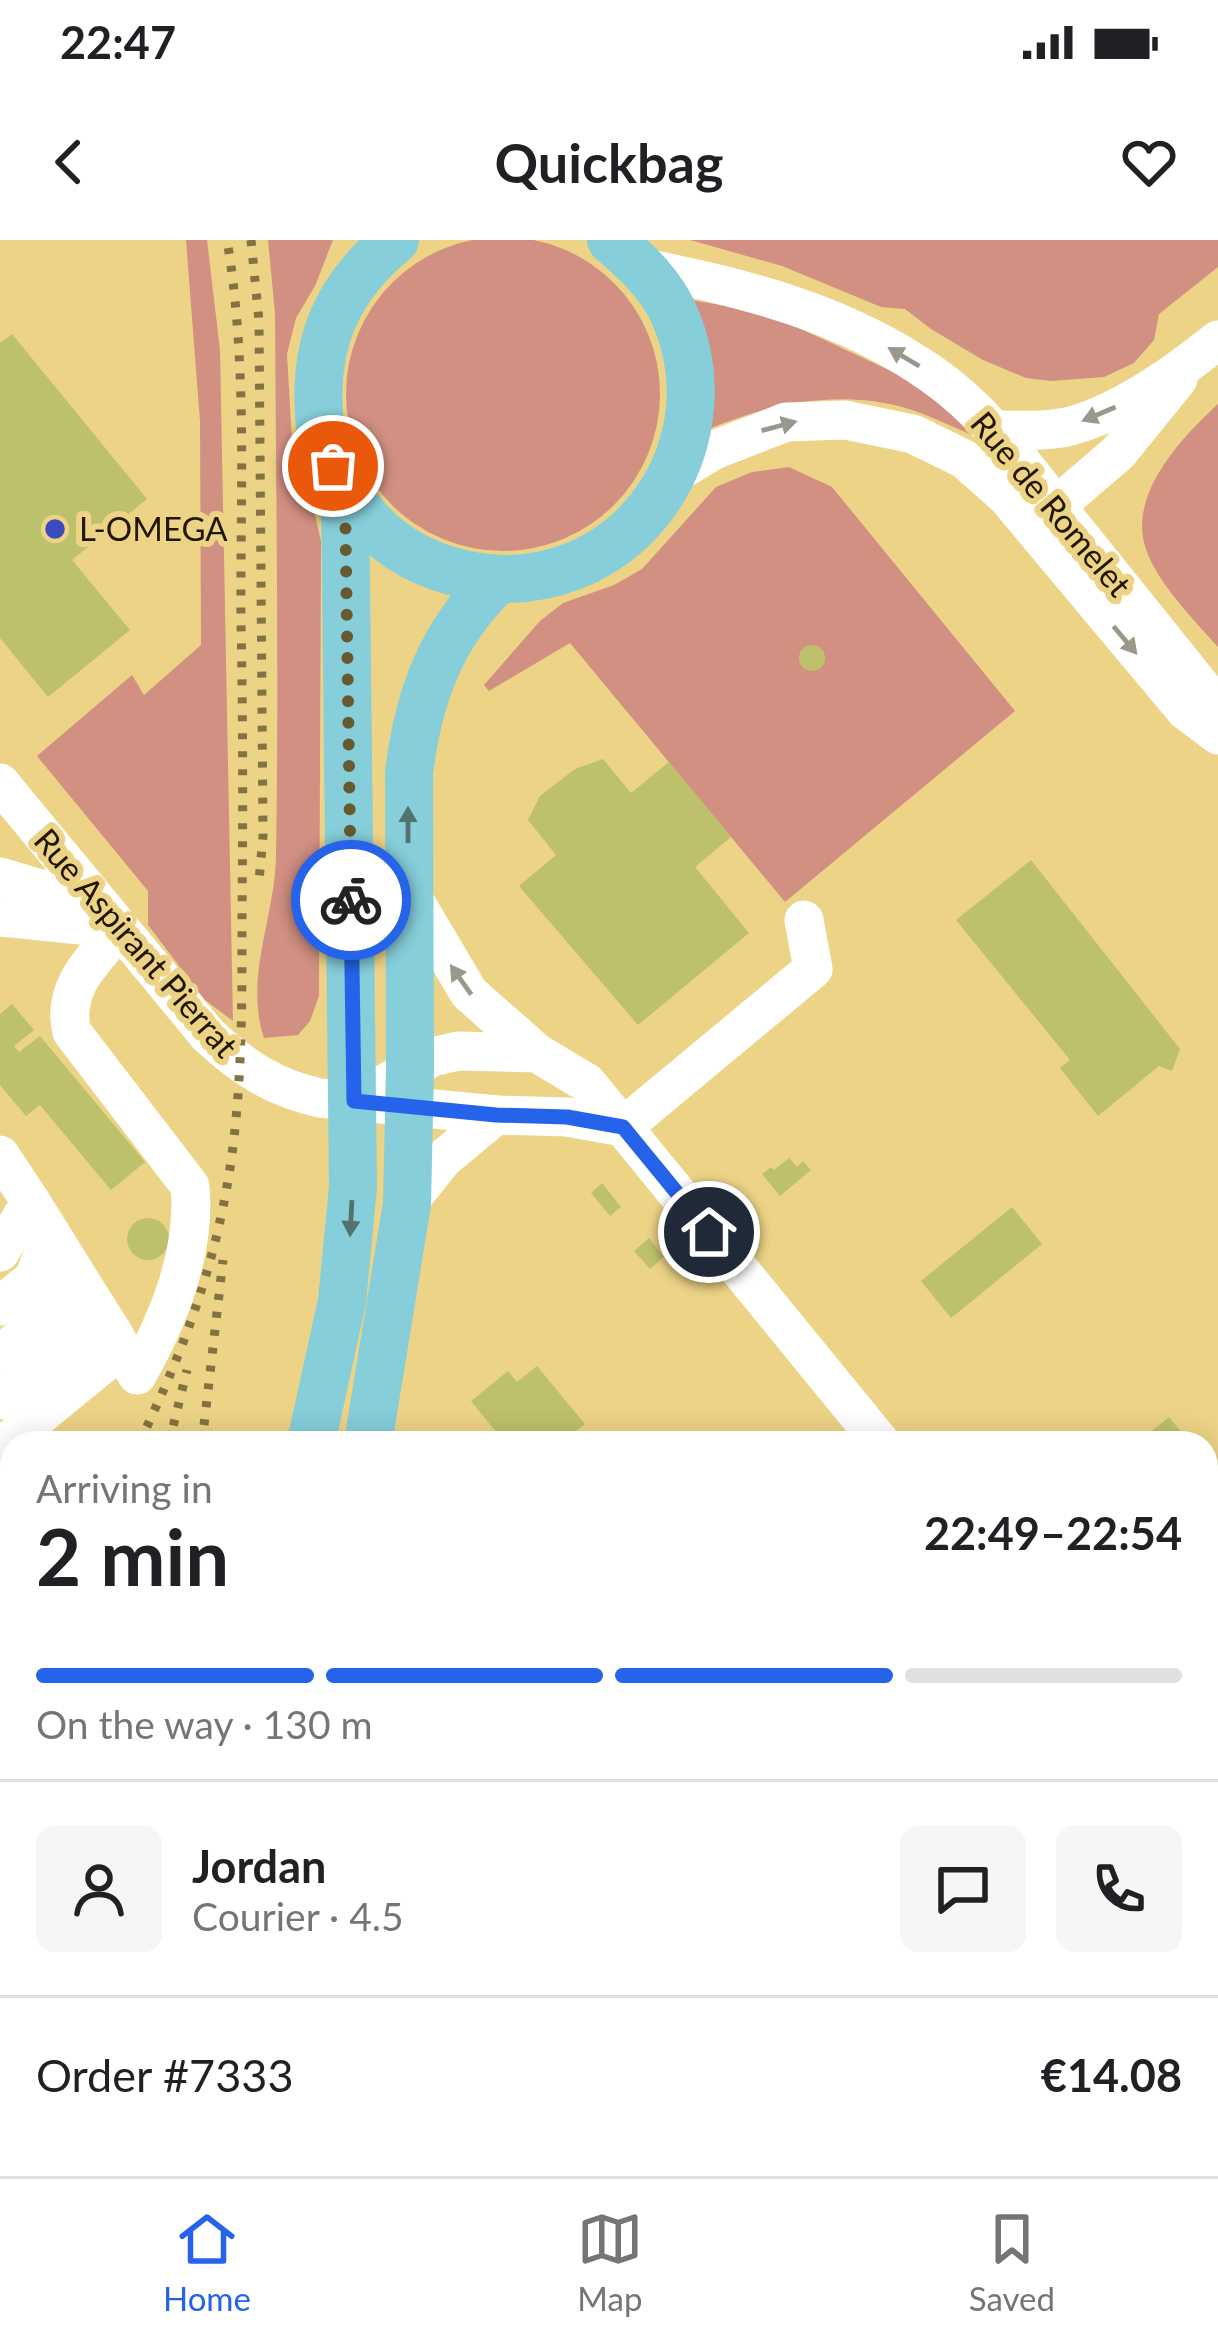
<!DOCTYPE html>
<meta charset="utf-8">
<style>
:root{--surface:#fff;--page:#f6f6f6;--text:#202124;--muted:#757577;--line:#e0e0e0;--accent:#2563eb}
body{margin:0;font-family:Lato,sans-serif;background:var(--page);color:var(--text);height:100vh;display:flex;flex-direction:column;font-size:45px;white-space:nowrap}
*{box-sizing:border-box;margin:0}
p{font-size:39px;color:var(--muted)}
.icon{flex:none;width:66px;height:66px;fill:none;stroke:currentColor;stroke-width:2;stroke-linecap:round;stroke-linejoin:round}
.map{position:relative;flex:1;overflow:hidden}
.sheet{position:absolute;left:0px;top:1191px;width:1218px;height:747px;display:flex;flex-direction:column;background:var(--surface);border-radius:36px 36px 0 0;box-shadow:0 6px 30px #0003}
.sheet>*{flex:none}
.pin{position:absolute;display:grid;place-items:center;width:102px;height:102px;color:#fff;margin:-51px;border:6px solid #fff;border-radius:50%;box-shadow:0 3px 12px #0007}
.courier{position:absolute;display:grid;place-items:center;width:120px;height:120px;margin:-60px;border:9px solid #2563eb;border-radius:50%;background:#fff;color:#222;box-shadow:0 3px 15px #0007}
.head em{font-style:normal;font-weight:700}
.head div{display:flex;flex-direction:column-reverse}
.head{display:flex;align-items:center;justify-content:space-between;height:204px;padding:0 36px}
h1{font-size:78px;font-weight:700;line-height:90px}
.bar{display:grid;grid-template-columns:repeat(4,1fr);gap:18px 12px;align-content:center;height:144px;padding:0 36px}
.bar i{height:15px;border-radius:9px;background:var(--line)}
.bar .selected{background:var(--accent)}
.bar p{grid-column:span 4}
.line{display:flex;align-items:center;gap:30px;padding:0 36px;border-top:3px solid var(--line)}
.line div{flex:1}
.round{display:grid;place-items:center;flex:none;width:126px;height:126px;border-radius:18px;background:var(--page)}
.status{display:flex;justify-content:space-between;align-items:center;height:84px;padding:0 60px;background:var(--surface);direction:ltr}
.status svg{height:33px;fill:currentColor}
header{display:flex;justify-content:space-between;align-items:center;height:156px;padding:0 36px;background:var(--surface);font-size:54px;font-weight:700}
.tabs{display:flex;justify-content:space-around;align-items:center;height:168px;border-top:3px solid var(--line);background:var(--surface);font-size:33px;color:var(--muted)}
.tabs a{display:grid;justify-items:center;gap:6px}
.tabs .selected{color:var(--accent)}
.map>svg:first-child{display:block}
.green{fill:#d29083}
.water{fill:#48925e;stroke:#3c6d42;stroke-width:3}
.building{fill:#bdc16b}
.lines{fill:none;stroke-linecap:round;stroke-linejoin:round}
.minor{stroke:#fff;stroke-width:39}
.major{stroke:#85ceda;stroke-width:48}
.rail{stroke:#847342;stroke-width:9;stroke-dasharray:6 12;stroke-linecap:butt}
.oneway{fill:#9a978d}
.oneway2{fill:#52726e}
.done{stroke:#675930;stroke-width:12;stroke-dasharray:0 21.6}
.route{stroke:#2563eb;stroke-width:15}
.poi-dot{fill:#3b4cbf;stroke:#edd386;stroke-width:4.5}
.labels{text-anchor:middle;stroke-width:12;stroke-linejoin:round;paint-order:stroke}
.street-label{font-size:33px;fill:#1f1701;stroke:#edd386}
.poi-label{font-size:33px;fill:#1f1701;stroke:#edd386;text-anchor:start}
</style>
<div class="status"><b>22:47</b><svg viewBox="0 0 49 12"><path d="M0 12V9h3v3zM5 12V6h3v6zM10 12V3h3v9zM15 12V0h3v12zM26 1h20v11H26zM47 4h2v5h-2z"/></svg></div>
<header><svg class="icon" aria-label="back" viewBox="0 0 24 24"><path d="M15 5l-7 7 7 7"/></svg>Quickbag<svg class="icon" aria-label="heart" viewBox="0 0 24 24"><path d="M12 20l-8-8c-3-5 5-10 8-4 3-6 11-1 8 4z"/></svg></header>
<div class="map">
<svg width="1218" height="1936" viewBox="0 0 1218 1936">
<rect width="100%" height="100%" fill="#edd386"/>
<g class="green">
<circle cx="503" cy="154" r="157"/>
<path d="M186,0h21l13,110 13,671 -28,-21 -57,-75v-34l-111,-135 95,-81 12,20 57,-50 -1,-224z"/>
<path d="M268,0h65l-18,46 -19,32 -9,36 6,104 14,22 14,61 -2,455 -9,25 -12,14 -34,3c-20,-60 11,-121 12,-182 3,-181 0,-362 -1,-543z"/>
<path d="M690,0h528v27l-59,47 -5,26 -20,23 -30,14 -53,4 -25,-3 -43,-18 -52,-31 -26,-20 -24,-2 -99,-41z"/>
<path d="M691,60l76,13 143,67 79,62c-29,-11 -58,-27 -87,-35 -64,-17 -131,-4 -191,21l2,-40 -7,-48z"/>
<path d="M1218,164v243c-24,-27 -54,-57 -69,-90 -27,-57 31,-118 69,-153z"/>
<path d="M789,227l43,20 183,224 -230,191 -215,-259 -81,48 -5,-6 56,-64 23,-18 51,-18 28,-16 74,-82 36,-15z"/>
<path d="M12,1794v132h343l-12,10h-343v-131z"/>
</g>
<path class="water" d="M93,1926h216l-6,10h-202z"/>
<g class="building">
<path d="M12,94l135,165 -75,61 58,70 -82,67 -48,-59v-295z"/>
<circle cx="812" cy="418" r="13"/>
<path d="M603,519l28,34 38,-31 62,75 -36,30 54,66 -111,92 -119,-139 37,-31 -28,-35 12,-24 35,-27z"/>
<path d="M1031,620l149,189 -8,22 -13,-5 -61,50 -38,-48 10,-8 -114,-140z"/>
<path d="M12,764l22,26 -20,16 5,6 21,-16 105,126 -34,28 -71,-85 -14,11 -26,-31v-71z"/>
<path d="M789,918l8,9 6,-6 8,9 -31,26 -18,-22 9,-7 3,3z"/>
<path d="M602,943l19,24 -11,9 -19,-23z"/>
<path d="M1012,967l30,37 -91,74 -30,-37z"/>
<circle cx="148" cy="999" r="21"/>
<path d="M649,998l15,19 -14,12 -16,-18z"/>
<path d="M537,1126l48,58 -24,19h-14l-4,-6 -8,6h-30l-34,-42 37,-30 9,11z"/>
<path d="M1169,1177l21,26h-53z"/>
<path d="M1206,1222l12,15v85l-12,9z"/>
<path d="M446,1926h142l-12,10h-122z"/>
<path d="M708,1926h115l9,10h-136z"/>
</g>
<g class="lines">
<g class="minor">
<path d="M644,28c103,20 202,46 289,107 53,37 91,91 131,141 48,59 95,119 143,178l11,22"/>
<path d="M995,190c24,0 51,2 76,-4 52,-14 106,-53 147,-86"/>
<path d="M674,234l40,-24 72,-28 59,-2 68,14 51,25 43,38 179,214 32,24"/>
<path d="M1056,266l62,-53 60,-74"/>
<path d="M0,543l208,252c34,32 66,53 112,63l176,17"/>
<path d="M0,637l40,12h47"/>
<path d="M408,650l61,103 68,60"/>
<path d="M0,677l120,12c-27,31 -59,59 -48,103l118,154c6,65 -21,133 -53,189l-23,-40"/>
<path d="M354,861l78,-44 26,-6 79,2 50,30 294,360"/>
<path d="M623,887l190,-158 -9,-49"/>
<path d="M0,915l31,47 -31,50"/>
<path d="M407,964l36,-45 53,-44 71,2 56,10"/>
<path d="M0,1066l34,-28 17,-44 -20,-32"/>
<path d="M0,1115l59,-49 15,-35 -23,-37"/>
<path d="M0,1160l80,-67 12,-33 -18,-29"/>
<path d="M0,1208l104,-85 10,-28 -22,-35"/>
<path d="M1206,1600l12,15"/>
</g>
<g class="major">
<path d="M395,0c-57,47 -81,101 -76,174 2,40 22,76 48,105 27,31 61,48 101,56 150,30 266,-120 207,-259 -14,-32 -39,-55 -64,-76"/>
<path d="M311,1203l31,-142 11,-114 -8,-692"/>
<path d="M368,1203l39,-239 3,-136 -1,-295c9,-76 32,-138 87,-192"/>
<path d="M0,1689l12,-12"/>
<path d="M0,1750l12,-9"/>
</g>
<g class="rail">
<path d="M251,0l8,81 4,515 -4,45"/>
<path d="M139,1203c36,-74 66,-150 83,-231 21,-98 20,-199 20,-299 1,-97 1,-194 -1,-291 -1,-126 7,-257 -14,-382"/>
<path d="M169,1203l18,-73"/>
<path d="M202,1203l21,-183"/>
<path d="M0,1443l12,-14"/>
<path d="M0,1498l12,-15"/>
<path d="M0,1540l12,-13"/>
<path d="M0,1580l12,-12"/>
</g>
</g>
<defs><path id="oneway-solid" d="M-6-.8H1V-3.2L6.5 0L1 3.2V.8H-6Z" transform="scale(3)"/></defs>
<g class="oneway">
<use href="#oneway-solid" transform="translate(904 117) rotate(-149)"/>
<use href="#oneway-solid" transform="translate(1099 174) rotate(157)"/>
<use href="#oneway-solid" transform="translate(779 186) rotate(-15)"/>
<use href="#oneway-solid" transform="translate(1125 400) rotate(50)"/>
<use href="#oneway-solid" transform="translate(461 740) rotate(-125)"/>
</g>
<g class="oneway2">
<use href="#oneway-solid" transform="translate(408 585) rotate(-90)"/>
<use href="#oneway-solid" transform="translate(351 978) rotate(93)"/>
</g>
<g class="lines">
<path class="done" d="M333,226l12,29 6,405"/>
<path class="route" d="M351,660l3,201 142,14 71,2 56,10 86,105"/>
</g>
<circle class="poi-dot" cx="55" cy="289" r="12"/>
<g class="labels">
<g class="street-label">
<text transform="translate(1051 264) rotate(50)" y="12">Rue de Romelet</text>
<text transform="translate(136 703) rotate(49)" y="12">Rue Aspirant Pierrat</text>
</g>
<g class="poi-label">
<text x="79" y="301">L-OMEGA</text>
</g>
</g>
</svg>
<div class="pin" style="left:333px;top:226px;background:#ea580c"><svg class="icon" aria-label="bag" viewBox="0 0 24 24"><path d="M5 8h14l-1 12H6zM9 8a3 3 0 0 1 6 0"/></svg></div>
<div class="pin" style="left:709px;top:992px;background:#1f2937"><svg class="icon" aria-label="home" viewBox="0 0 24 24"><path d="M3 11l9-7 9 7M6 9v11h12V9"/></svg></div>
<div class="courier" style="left:351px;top:660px"><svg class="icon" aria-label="bike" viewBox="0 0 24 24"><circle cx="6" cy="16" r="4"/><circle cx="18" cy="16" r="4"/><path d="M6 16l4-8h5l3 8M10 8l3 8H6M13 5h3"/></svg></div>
<section class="sheet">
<div class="head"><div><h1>2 min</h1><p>Arriving in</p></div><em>22:49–22:54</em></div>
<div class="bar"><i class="selected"></i><i class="selected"></i><i class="selected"></i><i></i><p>On the way · 130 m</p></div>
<div class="line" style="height:216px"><a class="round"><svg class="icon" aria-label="person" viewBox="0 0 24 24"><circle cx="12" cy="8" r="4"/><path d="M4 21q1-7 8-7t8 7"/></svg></a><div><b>Jordan</b><p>Courier · 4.5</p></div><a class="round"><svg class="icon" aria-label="chat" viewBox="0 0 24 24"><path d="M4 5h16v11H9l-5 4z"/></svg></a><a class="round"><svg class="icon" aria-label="phone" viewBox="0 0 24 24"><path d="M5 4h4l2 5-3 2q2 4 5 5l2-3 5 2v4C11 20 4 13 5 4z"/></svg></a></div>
<div class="line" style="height:156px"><div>Order #7333</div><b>€14.08</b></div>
</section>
</div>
<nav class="tabs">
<a class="selected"><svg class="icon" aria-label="home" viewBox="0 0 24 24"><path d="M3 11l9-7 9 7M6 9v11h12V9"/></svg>Home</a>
<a><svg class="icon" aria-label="map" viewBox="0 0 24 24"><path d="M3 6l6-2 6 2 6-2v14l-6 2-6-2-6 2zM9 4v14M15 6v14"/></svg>Map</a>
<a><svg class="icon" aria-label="saved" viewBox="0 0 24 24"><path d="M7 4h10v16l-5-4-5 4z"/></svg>Saved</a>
</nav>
